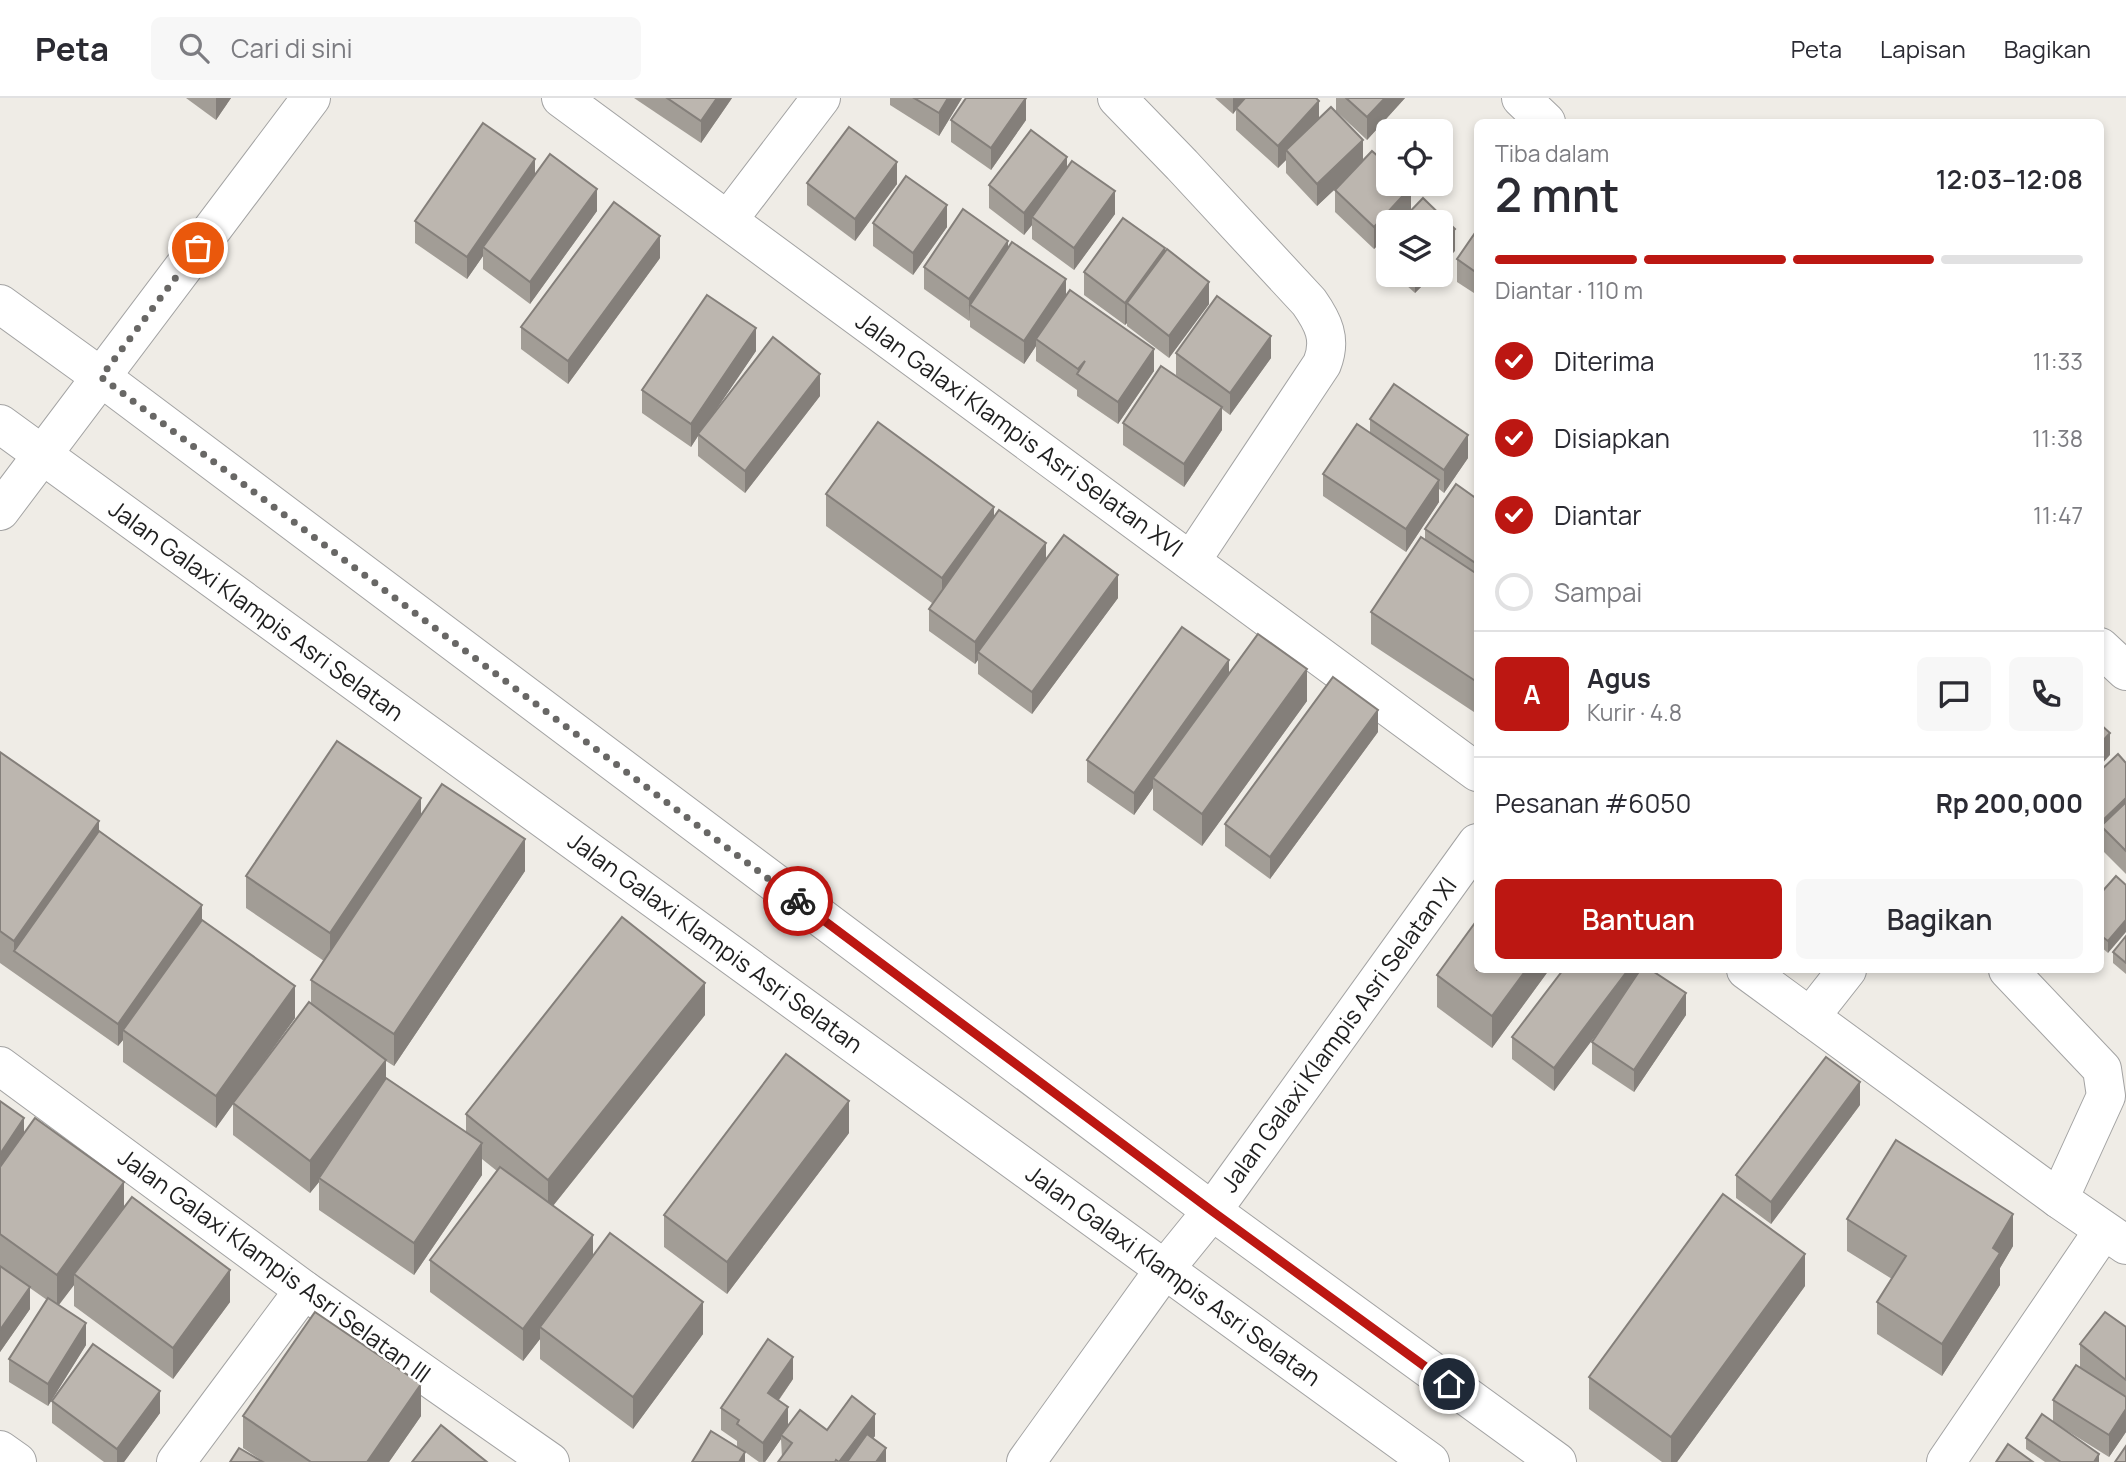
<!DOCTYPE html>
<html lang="id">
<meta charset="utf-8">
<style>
:root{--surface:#fff;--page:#f7f7f7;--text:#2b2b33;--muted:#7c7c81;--line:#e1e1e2;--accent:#bc1712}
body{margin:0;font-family:Manrope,sans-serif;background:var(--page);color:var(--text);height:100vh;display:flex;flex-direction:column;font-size:26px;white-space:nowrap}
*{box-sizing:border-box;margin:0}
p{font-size:23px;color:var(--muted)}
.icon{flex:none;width:38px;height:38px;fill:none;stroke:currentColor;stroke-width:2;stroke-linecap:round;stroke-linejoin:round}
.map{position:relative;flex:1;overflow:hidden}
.drawer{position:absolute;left:1474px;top:21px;width:630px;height:854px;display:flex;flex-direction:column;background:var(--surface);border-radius:10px;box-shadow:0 4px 10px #0003}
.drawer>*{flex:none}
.controls{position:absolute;left:1376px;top:21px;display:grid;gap:14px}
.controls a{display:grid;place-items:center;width:77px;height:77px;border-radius:10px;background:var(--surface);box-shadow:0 4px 10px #0003;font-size:35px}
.pin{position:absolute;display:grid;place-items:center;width:60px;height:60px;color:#fff;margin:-30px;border:4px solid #fff;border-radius:50%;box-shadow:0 2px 7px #0007}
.courier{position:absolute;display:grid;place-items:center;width:70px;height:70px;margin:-35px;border:5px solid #bc1712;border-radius:50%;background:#fff;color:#222;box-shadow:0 2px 9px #0007}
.overview em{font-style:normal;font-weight:600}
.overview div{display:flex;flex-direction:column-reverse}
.overview{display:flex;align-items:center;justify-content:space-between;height:119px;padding:0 21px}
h1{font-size:46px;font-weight:600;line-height:52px}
.bar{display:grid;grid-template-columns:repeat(4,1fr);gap:10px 7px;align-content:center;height:84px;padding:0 21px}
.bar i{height:9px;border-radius:5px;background:var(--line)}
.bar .active{background:var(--accent)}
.bar p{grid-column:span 4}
.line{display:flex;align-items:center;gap:18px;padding:0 21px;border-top:2px solid var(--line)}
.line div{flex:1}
.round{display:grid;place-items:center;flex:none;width:74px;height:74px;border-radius:10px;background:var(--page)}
ol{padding:0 21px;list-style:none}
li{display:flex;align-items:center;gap:21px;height:77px}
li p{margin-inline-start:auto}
li .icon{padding:7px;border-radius:50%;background:var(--accent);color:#fff;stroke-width:4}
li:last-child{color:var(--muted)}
li i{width:38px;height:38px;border:4px solid var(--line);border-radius:50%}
.action{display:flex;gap:14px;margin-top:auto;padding:14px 21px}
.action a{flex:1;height:80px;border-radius:10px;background:var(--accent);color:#fff;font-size:28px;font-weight:600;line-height:80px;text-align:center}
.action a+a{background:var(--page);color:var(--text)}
header{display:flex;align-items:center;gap:42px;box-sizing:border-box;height:98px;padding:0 35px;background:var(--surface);border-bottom:2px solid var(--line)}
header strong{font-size:33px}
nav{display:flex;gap:38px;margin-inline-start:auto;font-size:24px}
.search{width:490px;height:63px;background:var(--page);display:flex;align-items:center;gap:18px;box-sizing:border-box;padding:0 24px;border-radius:10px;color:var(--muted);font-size:26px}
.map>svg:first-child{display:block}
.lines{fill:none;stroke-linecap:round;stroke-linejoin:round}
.minor-casing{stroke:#a3a3a3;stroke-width:40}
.minor{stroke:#fff;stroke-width:38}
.wall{fill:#a29d96}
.shaded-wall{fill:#847f7a}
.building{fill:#bcb6af;stroke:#847f7a;stroke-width:2}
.done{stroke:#686765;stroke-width:7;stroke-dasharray:0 12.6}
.route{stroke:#bc1712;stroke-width:9}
.labels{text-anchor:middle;stroke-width:5;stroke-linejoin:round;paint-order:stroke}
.street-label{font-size:24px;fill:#1f1f1f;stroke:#fff}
</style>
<header>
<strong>Peta</strong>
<div class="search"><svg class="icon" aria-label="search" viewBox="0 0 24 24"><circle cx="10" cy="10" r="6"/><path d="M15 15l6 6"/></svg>Cari di sini</div>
<nav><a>Peta</a><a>Lapisan</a><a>Bagikan</a></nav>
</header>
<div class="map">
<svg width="2126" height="1364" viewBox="0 0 2126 1364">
<rect width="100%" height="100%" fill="#efece6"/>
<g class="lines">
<defs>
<g id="minor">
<path d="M561,0l916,674"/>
<path d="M1117,0l65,67 127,137c14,20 23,37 13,62l-131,197"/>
<path d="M1521,0l25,24"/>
<path d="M728,122l93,-122"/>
<path d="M0,206l101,73 1111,834 345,251"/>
<path d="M0,326l1430,1038"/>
<path d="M0,413l311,-413"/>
<path d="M2100,549l26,24"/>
<path d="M1746,872l313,229 67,46"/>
<path d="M2008,872l94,99 4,27 -47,103"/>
<path d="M1810,919l37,-47"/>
<path d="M0,968l304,224 246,172"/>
<path d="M0,1352l17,12"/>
<path d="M176,1364l128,-172"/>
<path d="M1026,1364l138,-192 48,-59 265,-368"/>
<path d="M1946,1364l157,-231"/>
</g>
</defs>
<use href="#minor" class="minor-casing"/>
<use href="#minor" class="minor"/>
</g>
<g class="wall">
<path d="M186,0h45l-15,22z"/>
<path d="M634,0h98l-31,45z"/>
<path d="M890,0h72l-23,38 -49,-31z"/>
<path d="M1215,0h101l3,20 44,43 25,61v46l-6,-5v-22l-8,8 -39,-37v-22l8,-9 -26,25 -31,-33v-13l-8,8 -42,-38v-20l-3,4z"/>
<path d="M1336,0h69l-38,42 -31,-29z"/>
<path d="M951,22h75l-35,50 -40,-28z"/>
<path d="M1067,71l48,45 -41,56 -42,-31v-14l-8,10 -35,-27v-23z"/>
<path d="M535,76l62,37 -67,93 -47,-35v-13l-16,23 -52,-36v-22z"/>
<path d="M807,85l90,1 -42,57 -48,-36z"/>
<path d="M873,125l74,4 -34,48 -40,-29z"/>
<path d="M1477,132v65l-20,-13v-23z"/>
<path d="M1008,150l58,47 88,76 -36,53 -41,-28v-6l-41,-29v-15l-12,18 -54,-37v-7l-1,1 -45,-32v-22z"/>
<path d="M1165,154l44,52 -40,54 -42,-32v-3l-2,2 -41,-30v-23z"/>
<path d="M660,160l-92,126 -47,-35v-22z"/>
<path d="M1395,177h38l-18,18z"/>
<path d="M756,253l-43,63 107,-18 -75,97 -47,-37v-20l-7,11 -49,-34v-23z"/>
<path d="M1176,255l95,5 -41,57 -8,-6v21l-38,57 -61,-42v-22l75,-32 -22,-16z"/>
<path d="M1370,321l98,39 -24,35 -5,-4v13l-33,50 -83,-56v-22l47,-41z"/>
<path d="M826,396l168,23 52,43 72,38 -86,116 -54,-40v-14l-3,4 -46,-33v-22l3,-6 -106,-77z"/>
<path d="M1477,401v215l-106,-70v-32l54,-72v-11z"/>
<path d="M1229,576l78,27 -105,145 -49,-36v-22l-19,27 -47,-33v-22z"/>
<path d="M1378,634l-108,147 -45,-33v-22z"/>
<path d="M0,654l99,79 103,89 93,98 -46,63 62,-77v-24l13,-19 -78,-53v-32l175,-61 104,56 -131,195 -8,-5v17l80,54v-18l239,-99 -152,191 40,50 110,78 -70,95 -93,-70v-20l-17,22 -93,-69v-32l67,-89 -15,-12v16l-68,100 -95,-65v-28l-9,11 -77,-58v-31l-17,24 -93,-66v-22l-5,6 -118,-83z"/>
<path d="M2126,665v111l-25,-25 -1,-78z"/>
<path d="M2116,778l-8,77 -8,-7v-52z"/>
<path d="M2126,838v38l-13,-11v-11z"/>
<path d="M1477,872h72l-57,78 -55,-41v-32z"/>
<path d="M1638,872v3l48,42 -52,77 -42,-28v-22l11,-17 -49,66 -42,-32v-22z"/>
<path d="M0,1003l24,32 100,74 106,95 -57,77 -99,-73v-21l-15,20 27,40 -38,61 -39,-24v-23l38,-59 -17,-12v21l-30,43z"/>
<path d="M1860,1007l-89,119 -35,-26v-23z"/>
<path d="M849,1035l-122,161 -63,-47v-32z"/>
<path d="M1847,1121l166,27 -13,22v17l-58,91 -65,-42v-32l15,-23 -45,-28z"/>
<path d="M1805,1188l-128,176h-15l-73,-53v-32z"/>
<path d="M2126,1229v105l-17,25 -56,-35v-22l27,-33v-23z"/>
<path d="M793,1281l-14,21 9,26 87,10 -2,2 13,24h-108l4,-4 -1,-19 -16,23h-6l-14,-10v10l-8,-16v-5l-16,-11v-22z"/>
<path d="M52,1303l108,12 -36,49h-20l-52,-39z"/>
<path d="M243,1318h178l-32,46h-125l-21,-14z"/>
<path d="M2026,1340l73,24h-54l-19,-13z"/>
</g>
<g class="shaded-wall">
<path d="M216,0h15l-15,22z"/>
<path d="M717,0h15l-31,45v-22z"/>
<path d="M948,0h14l-23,38v-23z"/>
<path d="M1026,0v22l-35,50v-22z"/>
<path d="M1233,0h14l-11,10v2l-3,4z"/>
<path d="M1385,0h20l-38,42v-23z"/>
<path d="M1319,3v22l-33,27v10l-8,8v-22z"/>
<path d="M1363,42v23l-46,43v-22z"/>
<path d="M1067,59v22l-35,38v8l-8,10v-22z"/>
<path d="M535,61v23l-52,65v9l-16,23v-22z"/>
<path d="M897,64v22l-42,57v-22z"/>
<path d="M1411,89v23l-12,12h-11v13l-14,14v-22z"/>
<path d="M597,91v22l-67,93v-22z"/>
<path d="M1115,93v23l-41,56v-22z"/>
<path d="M947,107v22l-34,48v-22z"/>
<path d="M1455,131v22l-15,16v-23z"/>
<path d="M660,138v22l-92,126v-23z"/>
<path d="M1008,143v22l-38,42 -1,16v-22z"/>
<path d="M1165,150v22l-38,33v20l-2,2v-22z"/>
<path d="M1415,177h18l-18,18z"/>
<path d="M1066,181v22l-30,38v7l-12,18v-23z"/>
<path d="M1209,184v22l-40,54v-22z"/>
<path d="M756,230v23l-57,84 -1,-1v2l-7,11v-23z"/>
<path d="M1271,238v22l-41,57v-22z"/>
<path d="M1154,251v22l-36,53v-22z"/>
<path d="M820,276v22l-75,97v-22z"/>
<path d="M1222,309v23l-38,57v-23z"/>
<path d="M1468,337v23l-24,35v-23z"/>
<path d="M1439,382v22l-33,50v-23z"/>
<path d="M994,409v32l-52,71v-32z"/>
<path d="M1046,445v22l-68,87v8l-3,4v-22z"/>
<path d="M1118,477v23l-86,116v-22z"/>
<path d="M1229,562v22l-76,96v10l-19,27v-22z"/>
<path d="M1307,571v32l-105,145v-32z"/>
<path d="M1378,612v22l-108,147v-22z"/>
<path d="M2110,635v22l-10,11v-22z"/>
<path d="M421,700v32l-91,135v-32z"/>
<path d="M2126,700v12l-25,16v7l-1,2v-12z"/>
<path d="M99,723v32l-85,98v22v-32z"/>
<path d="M525,741v32l-131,195v-32z"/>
<path d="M202,807v22l-79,103v10l-5,6v-22z"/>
<path d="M2126,822v12l-18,21v-12z"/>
<path d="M1526,872h23l-57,78v-32z"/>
<path d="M1628,872h10v9l-84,112v-23z"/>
<path d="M705,885v32l-157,197v-32z"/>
<path d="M295,888v32l-79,110v-32z"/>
<path d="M1686,895v22l-52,77v-22z"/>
<path d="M386,962v32l-67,86v4l-9,11v-32z"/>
<path d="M1860,984v23l-89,119v-22z"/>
<path d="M849,1003v32l-122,161v-32z"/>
<path d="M24,1020v22l-24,36v-22z"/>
<path d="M482,1045v32l-68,100v-32z"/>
<path d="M124,1084v32l-50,60v11l-17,22v-32z"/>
<path d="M2013,1116v32l-13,22v17l-58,91v-32l51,-96z"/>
<path d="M593,1137v32l-53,60v12l-17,22v-32z"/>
<path d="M1805,1156v32l-128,176h-6v-25z"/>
<path d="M230,1172v32l-57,77v-31z"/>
<path d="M30,1189v22l-30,43v-22z"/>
<path d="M703,1204v32l-70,95v-32z"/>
<path d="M86,1225v22l-38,61v-22z"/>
<path d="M793,1259v22l-25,36v-22z"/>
<path d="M421,1286v32l-32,46h-22z"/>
<path d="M160,1293v22l-36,49h-7v-13z"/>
<path d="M788,1309v22l-7,6v4l-16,23h-2v-19z"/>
<path d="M2126,1311v23l-17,25v-22z"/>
<path d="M875,1316v22l-19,26h-17z"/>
<path d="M886,1350v14h-10z"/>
<path d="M745,1354v10h-6z"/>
<path d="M2099,1356v8h-5z"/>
</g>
<g class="building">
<path d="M667,0h50l-16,23z"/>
<path d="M914,0h34l-9,15z"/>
<path d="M966,0h60l-35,50 -40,-28z"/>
<path d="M1245,0h71l3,3 -41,45 -42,-38z"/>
<path d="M1346,0h39l-18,19z"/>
<path d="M1331,9l32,33 -46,44 -31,-34z"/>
<path d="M483,25l52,36 -68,98 -52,-36z"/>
<path d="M849,29l48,35 -42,57 -48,-36z"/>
<path d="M1031,32l36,27 -43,56 -35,-28z"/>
<path d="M1372,53l16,14v19h19l4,3 -37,40 -39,-37z"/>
<path d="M550,56l47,35 -67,93 -47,-35z"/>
<path d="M1072,63l43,30 -41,57 -42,-31z"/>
<path d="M906,78l41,29 -34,48 -40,-30z"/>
<path d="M1423,100l32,31 -15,15v-22h-40z"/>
<path d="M614,104l46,34 -92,125 -47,-34z"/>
<path d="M963,111l45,32 -39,58 -45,-32z"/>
<path d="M1123,120l42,30 -40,55 -41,-31z"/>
<path d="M1477,132v43l-20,-14z"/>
<path d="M1388,137v10l-6,-5z"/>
<path d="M1012,144l54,37 -42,62 -54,-36z"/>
<path d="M1167,151l42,33 -40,54 -42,-33z"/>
<path d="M1070,192l84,59 -36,53 -41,-28 8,-13 -7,8 -42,-30z"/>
<path d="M707,197l49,33 -65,96 -49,-34z"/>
<path d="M1217,198l54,40 -41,57 -54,-40z"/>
<path d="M773,239l47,37 -75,97 -47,-37z"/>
<path d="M1161,268l61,41 -38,57 -61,-41z"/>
<path d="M1394,286l74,51 -24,35 -74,-51z"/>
<path d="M878,324l116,85 -52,71 -116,-84z"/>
<path d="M1357,326l82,56 -33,49 -83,-55z"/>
<path d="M1456,386l21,15v65l-52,-35z"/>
<path d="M999,412l47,33 -71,99 -46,-33z"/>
<path d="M1064,437l54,40 -86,117 -54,-40z"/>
<path d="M1421,439l56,37v108l-106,-70z"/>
<path d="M1182,529l47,33 -95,133 -47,-33z"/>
<path d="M1258,536l49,35 -105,145 -49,-36z"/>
<path d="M1333,579l45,33 -108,147 -45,-33z"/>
<path d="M2100,626l10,9 -10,11z"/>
<path d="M337,643l84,57 -91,135 -84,-57z"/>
<path d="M0,654l99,69 -85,120 -14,-10z"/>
<path d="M2118,656l8,9v35l-26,25v-52z"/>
<path d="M442,686l83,55 -131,195 -83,-54z"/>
<path d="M2126,704v49l-25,-25z"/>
<path d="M99,733l103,74 -84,119 -104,-73z"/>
<path d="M2116,778l10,9v35l-18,21 -8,-6v-41z"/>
<path d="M622,819l83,66 -157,197 -82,-66z"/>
<path d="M202,822l93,66 -79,110 -93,-66z"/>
<path d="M1477,822v50h49l-34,46 -55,-41z"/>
<path d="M2126,838v27l-13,-11z"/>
<path d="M1563,872h65l-74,98 -42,-31z"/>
<path d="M1640,872h11l35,23 -52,77 -42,-28z"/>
<path d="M309,904l77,58 -76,101 -77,-58z"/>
<path d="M786,956l63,47 -122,161 -63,-47z"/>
<path d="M1826,959l34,25 -89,120 -35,-27z"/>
<path d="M386,980l96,65 -68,100 -95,-65z"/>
<path d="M0,1003l24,17 -24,36z"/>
<path d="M35,1020l89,64 -67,93 -57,-41v-67z"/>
<path d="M1896,1042l117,74 -20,34 7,5 -58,91 -65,-42 29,-46 -59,-37z"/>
<path d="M500,1069l93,68 -70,94 -93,-69z"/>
<path d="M1723,1096l82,60 -134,183 -82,-60z"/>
<path d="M132,1099l98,73 -57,78 -99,-74z"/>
<path d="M610,1135l93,69 -70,95 -93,-70z"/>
<path d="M0,1168l30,21 -30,43z"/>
<path d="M48,1200l38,25 -38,61 -39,-25z"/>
<path d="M315,1214l106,72 -54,78h-56l-68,-46z"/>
<path d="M2105,1214l21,15v53l-46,-36z"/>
<path d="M768,1241l25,18 -25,36 20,14 -25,36 -26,-19 2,-4 -18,-12z"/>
<path d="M93,1246l67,47 -43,58 -65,-48z"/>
<path d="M2076,1267l50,32v12l-17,26 -56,-35z"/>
<path d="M852,1298l23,18 -36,48 -3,-2 -1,2h-57l14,-19 -11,-8 19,-25 27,20z"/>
<path d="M2042,1316l57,40 -5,8h-33l-35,-24z"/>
<path d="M441,1327l46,37h-75z"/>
<path d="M711,1333l34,21 -6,10h-47z"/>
<path d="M867,1336l19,14 -10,14h-29z"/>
<path d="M2008,1346l25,18h-37z"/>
<path d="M2126,1348v16h-11z"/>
<path d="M239,1350l24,14h-33z"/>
</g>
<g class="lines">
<path class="done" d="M198,150l-97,129 697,524"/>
<path class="route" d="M798,803l414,310 237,173"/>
</g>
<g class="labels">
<g class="street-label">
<text transform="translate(1019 337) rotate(36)" y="8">Jalan Galaxi Klampis Asri Selatan XVI</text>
<text transform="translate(256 513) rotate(36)" y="8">Jalan Galaxi Klampis Asri Selatan</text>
<text transform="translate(715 845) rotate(36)" y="8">Jalan Galaxi Klampis Asri Selatan</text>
<text transform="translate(1339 937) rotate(-54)" y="8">Jalan Galaxi Klampis Asri Selatan XI</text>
<text transform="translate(274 1168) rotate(36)" y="8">Jalan Galaxi Klampis Asri Selatan III</text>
<text transform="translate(1173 1178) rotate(36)" y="8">Jalan Galaxi Klampis Asri Selatan</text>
</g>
</g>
</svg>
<div class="controls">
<a><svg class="icon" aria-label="locate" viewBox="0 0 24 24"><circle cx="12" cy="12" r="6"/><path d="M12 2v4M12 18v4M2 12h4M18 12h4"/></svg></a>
<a><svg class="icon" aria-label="layers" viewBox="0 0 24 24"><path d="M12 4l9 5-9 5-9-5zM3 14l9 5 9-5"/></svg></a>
</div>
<div class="pin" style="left:198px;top:150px;background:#ea580c"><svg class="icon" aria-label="bag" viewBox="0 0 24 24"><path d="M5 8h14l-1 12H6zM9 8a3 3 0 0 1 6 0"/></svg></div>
<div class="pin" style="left:1449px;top:1286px;background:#1f2937"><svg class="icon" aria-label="home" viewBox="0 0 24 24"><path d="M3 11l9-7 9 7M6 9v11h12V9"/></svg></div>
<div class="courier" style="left:798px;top:803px"><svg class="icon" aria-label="bike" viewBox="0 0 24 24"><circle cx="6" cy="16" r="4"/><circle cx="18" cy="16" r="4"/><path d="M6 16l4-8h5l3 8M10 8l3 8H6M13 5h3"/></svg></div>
<section class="drawer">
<div class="overview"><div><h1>2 mnt</h1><p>Tiba dalam</p></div><em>12:03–12:08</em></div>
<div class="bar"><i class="active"></i><i class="active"></i><i class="active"></i><i></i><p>Diantar · 110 m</p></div>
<ol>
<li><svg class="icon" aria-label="check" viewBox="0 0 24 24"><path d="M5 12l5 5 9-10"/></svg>Diterima<p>11:33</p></li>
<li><svg class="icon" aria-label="check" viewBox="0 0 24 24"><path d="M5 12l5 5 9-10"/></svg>Disiapkan<p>11:38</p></li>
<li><svg class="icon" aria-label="check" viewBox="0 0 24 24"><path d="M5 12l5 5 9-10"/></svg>Diantar<p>11:47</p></li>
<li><i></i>Sampai</li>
</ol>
<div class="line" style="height:126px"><b class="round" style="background:var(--accent);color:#fff">A</b><div><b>Agus</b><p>Kurir · 4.8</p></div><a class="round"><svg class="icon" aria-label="chat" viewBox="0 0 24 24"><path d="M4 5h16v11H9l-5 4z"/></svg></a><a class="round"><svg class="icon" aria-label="phone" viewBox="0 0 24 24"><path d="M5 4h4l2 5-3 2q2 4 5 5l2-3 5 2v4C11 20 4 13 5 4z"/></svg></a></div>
<div class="line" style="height:91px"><div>Pesanan #6050</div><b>Rp 200,000</b></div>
<div class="action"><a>Bantuan</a><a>Bagikan</a></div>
</section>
</div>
